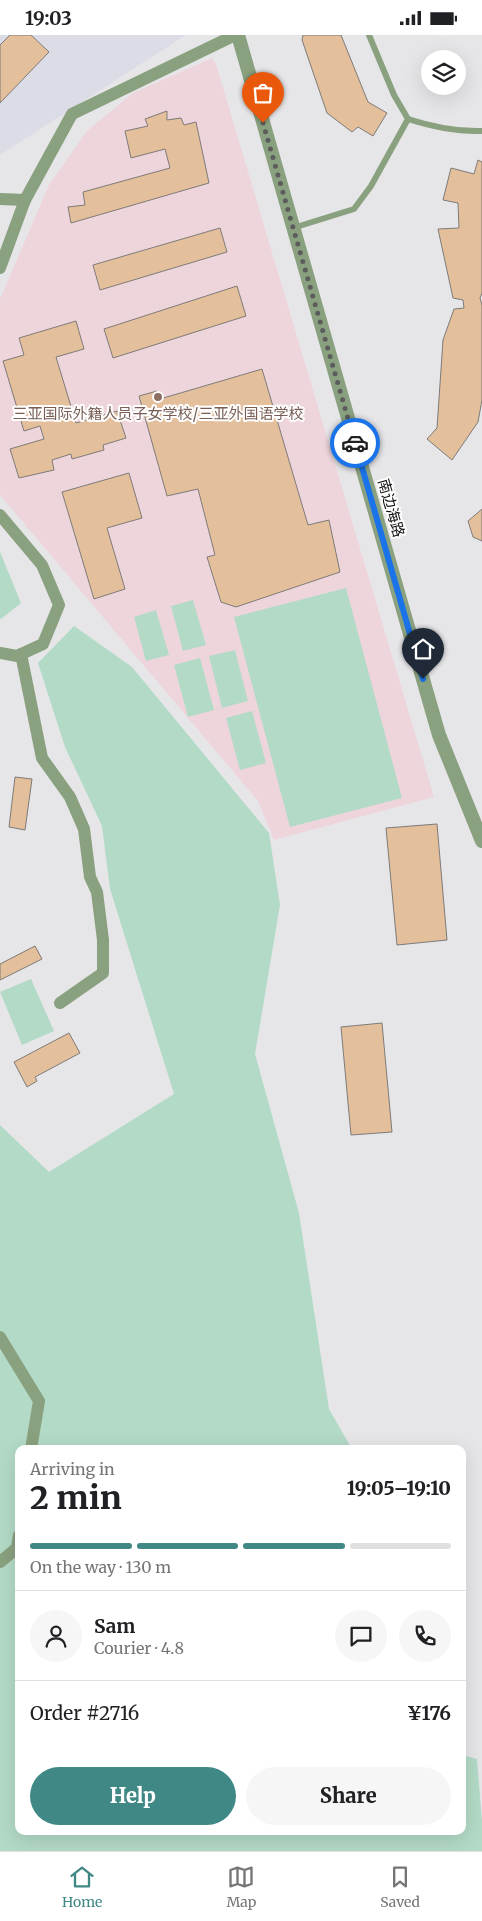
<!DOCTYPE html>
<meta charset="utf-8">
<style>
:root{--surface:#fff;--page:#f6f6f6;--text:#202124;--muted:#757577;--line:#e0e0e0;--accent:#408885}
body{margin:0;font-family:Merriweather,"Noto Sans SC",serif;background:var(--page);color:var(--text);height:100vh;display:flex;flex-direction:column;font-size:19px;white-space:nowrap}
*{box-sizing:border-box;margin:0}
p{font-size:16px;color:var(--muted)}
.icon{flex:none;width:28px;height:28px;fill:none;stroke:currentColor;stroke-width:2;stroke-linecap:round;stroke-linejoin:round}
.map{position:relative;flex:1;overflow:hidden}
.side{position:absolute;left:15px;top:1410px;width:451px;height:390px;display:flex;flex-direction:column;background:var(--surface);border-radius:10px;box-shadow:0 5px 20px #0002}
.side>*{flex:none}
.tools{position:absolute;left:421px;top:15px;display:grid;gap:10px}
.tools a{display:grid;place-items:center;width:45px;height:45px;border-radius:50%;background:var(--surface);box-shadow:0 5px 20px #0002;font-size:25px}
.pin{position:absolute;display:grid;place-items:center;width:42px;height:42px;color:#fff;margin:-51px -21px;border-radius:50% 50% 50% 0;rotate:-45deg;box-shadow:0 0 5px #0007}
.pin .icon{rotate:45deg}
.courier{position:absolute;display:grid;place-items:center;width:50px;height:50px;margin:-25px;border:4px solid #1a73e8;border-radius:50%;background:#fff;color:#222;box-shadow:0 1px 6px #0007}
.head em{font-style:normal;font-weight:800}
.head div{display:flex;flex-direction:column-reverse}
.head{display:flex;align-items:center;justify-content:space-between;height:85px;padding:0 15px}
h1{font-size:32px;font-weight:800;line-height:38px}
.bar{display:grid;grid-template-columns:repeat(4,1fr);gap:8px 5px;align-content:center;height:60px;padding:0 15px}
.bar i{height:6px;border-radius:4px;background:var(--line)}
.bar .current{background:var(--accent)}
.bar p{grid-column:span 4}
.line{display:flex;align-items:center;gap:12px;padding:0 15px;border-top:1px solid var(--line)}
.line div{flex:1}
.round{display:grid;place-items:center;flex:none;width:52px;height:52px;border-radius:26px;background:var(--page)}
.cta{display:flex;gap:10px;margin-top:auto;padding:10px 15px}
.cta a{flex:1;height:58px;border-radius:30px;background:var(--accent);color:#fff;font-size:20px;font-weight:800;line-height:58px;text-align:center}
.cta a+a{background:var(--page);color:var(--text)}
.status{display:flex;justify-content:space-between;align-items:center;height:35px;padding:0 25px;background:var(--surface);direction:ltr}
.status svg{height:14px;fill:currentColor}
.tab-bar{display:flex;justify-content:space-around;align-items:center;height:70px;border-top:1px solid var(--line);background:var(--surface);font-size:14px;color:var(--muted)}
.tab-bar a{display:grid;justify-items:center;gap:2px}
.tab-bar .current{color:var(--accent)}
.map>svg:first-child{display:block}
.built{fill:#dbdce6}
.education{fill:#eed5dc}
.green{fill:#b3dac7}
.building{fill:#e4bf9b;stroke:#7d7b79}
.lines{fill:none;stroke-linecap:round;stroke-linejoin:round}
.service{stroke:#8aa17f;stroke-width:6}
.minor{stroke:#8aa17f;stroke-width:12}
.tertiary{stroke:#8aa17f;stroke-width:14}
.done{stroke:#5c5c5d;stroke-width:5;stroke-dasharray:0 9}
.route{stroke:#1a73e8;stroke-width:6}
.education-dot{fill:#8d6e63;stroke:#fff;stroke-width:2}
.labels{text-anchor:middle;stroke-width:4;stroke-linejoin:round;paint-order:stroke}
.education-label{font-size:15px;fill:#785e54;stroke:#fff}
.street-label{font-size:15px;fill:#111112;stroke:#fff}
</style>
<div class="status"><b>19:03</b><svg viewBox="0 0 49 12"><path d="M0 12V9h3v3zM5 12V6h3v6zM10 12V3h3v9zM15 12V0h3v12zM26 1h20v11H26zM47 4h2v5h-2z"/></svg></div>
<div class="map">
<svg width="482" height="1816" viewBox="0 0 482 1816">
<rect width="100%" height="100%" fill="#e6e6e9"/>
<path class="built" d="M0,0h186l-186,120z"/>
<path class="education" d="M212,23l4,6 218,733 -160,43 -16,-39 -258,-306v-196l49,-114 38,-54 46,-38z"/>
<g class="green">
<path d="M0,517l21,51 -20,16 -1,-1z"/>
<path d="M346,553l56,210 -112,29 -56,-210z"/>
<path d="M193,565l13,45 -23,6 -12,-45z"/>
<path d="M156,575l13,45 -23,6 -12,-44z"/>
<path d="M74,591l58,41 137,166 11,72 -25,149 44,159 30,196 23,40h-333v382h443l1,-76 14,4 5,62v30h-482v-726l49,47 125,-78 -64,-205 -8,-63 -37,-79 -27,-84z"/>
<path d="M235,615l13,51 -26,7 -13,-52z"/>
<path d="M200,623l14,52 -26,7 -14,-52z"/>
<path d="M252,676l14,52 -26,7 -14,-52z"/>
<path d="M31,944l23,52 -32,14 -22,-53z"/>
</g>
<g class="building">
<path d="M10,0h21l18,17 -49,51v-58z"/>
<path d="M303,0h38l27,67 19,11 -14,23 -15,-9 -6,5 -25,-19 -25,-73z"/>
<path d="M167,76v9l14,-2 3,7 12,-3 13,61 -138,40 -3,-16 17,-2 -2,-13 87,-24 -5,-19 -34,9 -6,-27 23,-5 -3,-7z"/>
<path d="M478,125l4,2v131l-2,5 2,7v95l-4,22 -26,38 -25,-21 10,-11 6,-88 11,-31 10,-1 -1,-8 -10,-2 -15,-69 21,-1 -1,-25 -15,-3 8,-32 23,6z"/>
<path d="M220,193l7,24 -127,38 -7,-25z"/>
<path d="M237,251l9,30 -133,42 -9,-29z"/>
<path d="M76,286l8,28 -28,8 20,66 41,-12 9,27 -23,7 1,5 -32,9 -1,-5 -19,6 2,10 -35,8 -9,-29 34,-10 -4,-13 -16,5 -21,-70 21,-6 -5,-17z"/>
<path d="M262,334l46,156 21,-5 11,52 -104,35 -15,-5 -14,-45 8,-2 -17,-66 -31,7 -28,-100 18,-5 3,8z"/>
<path d="M129,438l13,45 -35,10 18,61 -31,10 -32,-107z"/>
<path d="M482,474v32l-9,-4 -5,-16z"/>
<path d="M15,742l17,2 -7,51 -16,-3z"/>
<path d="M437,789l10,116 -50,5 -11,-117z"/>
<path d="M35,911l7,13 -42,21v-16z"/>
<path d="M382,988l10,109 -41,3 -10,-108z"/>
<path d="M69,998l11,20 -45,24 2,4 -10,6 -13,-25z"/>
</g>
<g class="lines">
<g class="service">
<path d="M369,0l25,60 14,24c25,8 48,13 74,12"/>
<path d="M293,193l61,-19 17,-23 37,-67"/>
</g>
<g class="minor">
<path d="M0,164l25,1"/>
<path d="M0,233l25,-68 47,-86 163,-79"/>
<path d="M0,480l42,50 17,40 -16,39 -26,12 -17,-3"/>
<path d="M21,619l21,104 28,39 14,32 6,48 7,15 6,48v33l-43,30"/>
<path d="M0,1302l39,64 -8,48"/>
<path d="M0,1527l17,-14 2,-13"/>
</g>
<path class="tertiary" d="M238,0l201,700 43,106"/>
</g>
<g class="lines">
<path class="done" d="M263,88l92,320"/>
<path class="route" d="M355,408l68,236"/>
</g>
<circle class="education-dot" cx="158" cy="362" r="5"/>
<g class="labels">
<g class="education-label">
<text x="158" y="384">三亚国际外籍人员子女学校/三亚外国语学校</text>
</g>
<g class="street-label">
<text transform="translate(391 473) rotate(74)" y="5">南边海路</text>
</g>
</g>
</svg>
<div class="tools">
<a><svg class="icon" aria-label="layers" viewBox="0 0 24 24"><path d="M12 4l9 5-9 5-9-5zM3 14l9 5 9-5"/></svg></a>
</div>
<div class="pin" style="left:263px;top:88px;background:#ea580c"><svg class="icon" aria-label="bag" viewBox="0 0 24 24"><path d="M5 8h14l-1 12H6zM9 8a3 3 0 0 1 6 0"/></svg></div>
<div class="pin" style="left:423px;top:644px;background:#1f2937"><svg class="icon" aria-label="home" viewBox="0 0 24 24"><path d="M3 11l9-7 9 7M6 9v11h12V9"/></svg></div>
<div class="courier" style="left:355px;top:408px"><svg class="icon" aria-label="car" viewBox="0 0 24 24"><path d="M5 17H2v-5l4-1 3-4h7l3 4 3 1v5h-3M9 17h6M6 11h13"/><circle cx="7" cy="17" r="2"/><circle cx="17" cy="17" r="2"/></svg></div>
<section class="side">
<div class="head"><div><h1>2 min</h1><p>Arriving in</p></div><em>19:05–19:10</em></div>
<div class="bar"><i class="current"></i><i class="current"></i><i class="current"></i><i></i><p>On the way · 130 m</p></div>
<div class="line" style="height:90px"><a class="round"><svg class="icon" aria-label="person" viewBox="0 0 24 24"><circle cx="12" cy="8" r="4"/><path d="M4 21q1-7 8-7t8 7"/></svg></a><div><b>Sam</b><p>Courier · 4.8</p></div><a class="round"><svg class="icon" aria-label="chat" viewBox="0 0 24 24"><path d="M4 5h16v11H9l-5 4z"/></svg></a><a class="round"><svg class="icon" aria-label="phone" viewBox="0 0 24 24"><path d="M5 4h4l2 5-3 2q2 4 5 5l2-3 5 2v4C11 20 4 13 5 4z"/></svg></a></div>
<div class="line" style="height:65px"><div>Order #2716</div><b>¥176</b></div>
<div class="cta"><a>Help</a><a>Share</a></div>
</section>
</div>
<nav class="tab-bar">
<a class="current"><svg class="icon" aria-label="home" viewBox="0 0 24 24"><path d="M3 11l9-7 9 7M6 9v11h12V9"/></svg>Home</a>
<a><svg class="icon" aria-label="map" viewBox="0 0 24 24"><path d="M3 6l6-2 6 2 6-2v14l-6 2-6-2-6 2zM9 4v14M15 6v14"/></svg>Map</a>
<a><svg class="icon" aria-label="saved" viewBox="0 0 24 24"><path d="M7 4h10v16l-5-4-5 4z"/></svg>Saved</a>
</nav>
